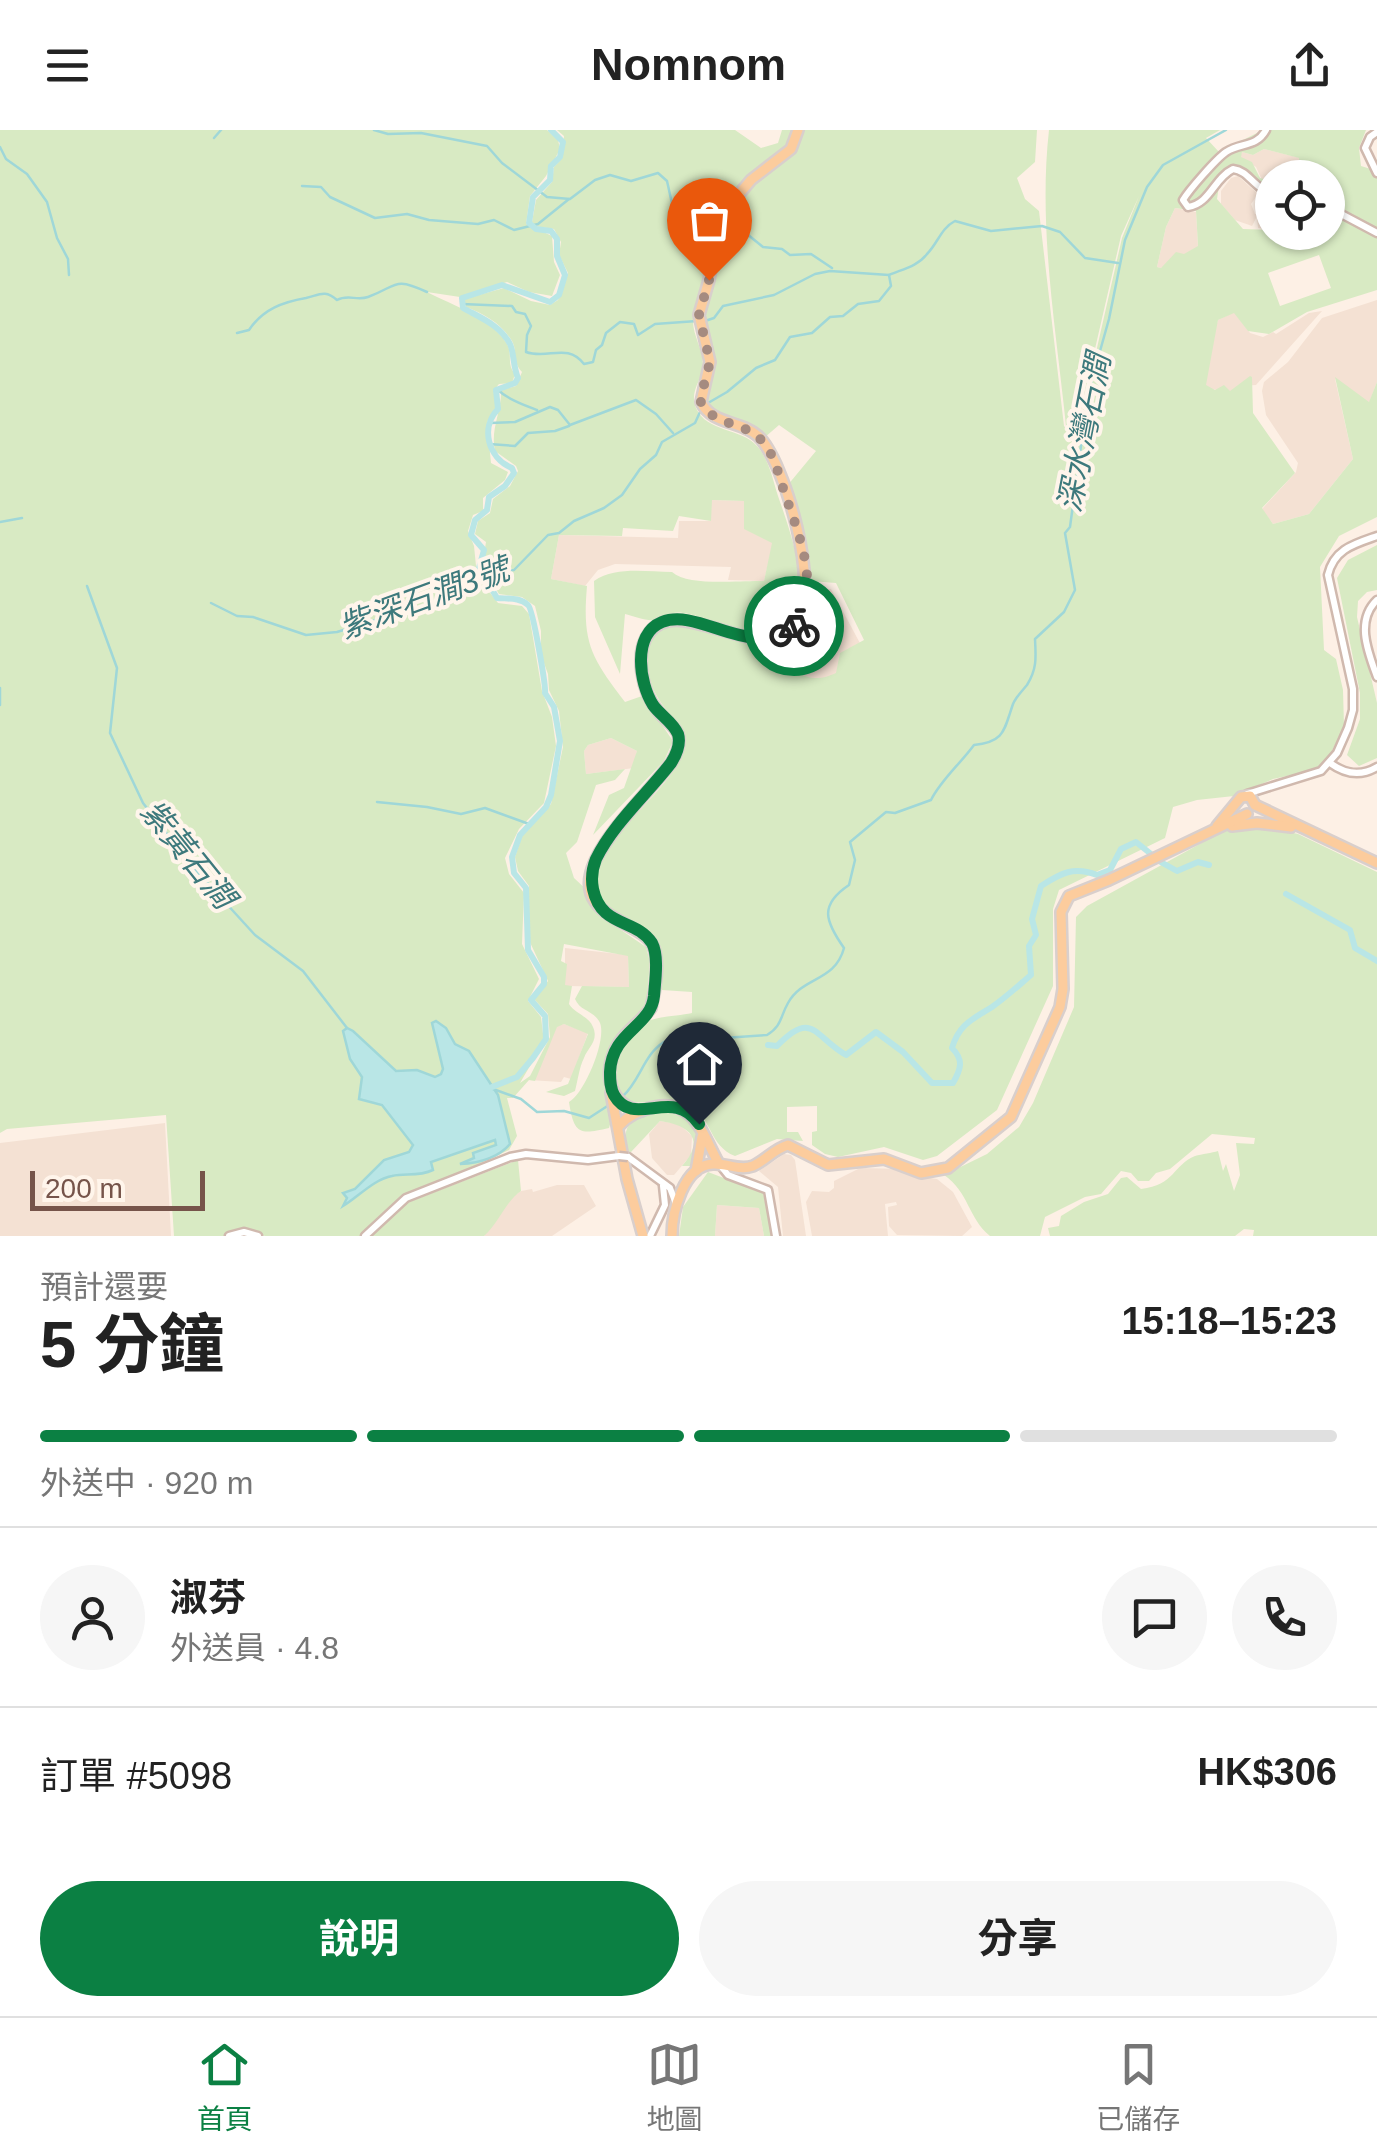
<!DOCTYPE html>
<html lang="zh-TW">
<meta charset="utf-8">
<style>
:root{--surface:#fff;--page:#f6f6f6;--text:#222;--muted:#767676;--line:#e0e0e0;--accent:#0b8043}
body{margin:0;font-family:Helvetica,"Noto Sans TC",sans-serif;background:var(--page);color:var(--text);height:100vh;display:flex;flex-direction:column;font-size:38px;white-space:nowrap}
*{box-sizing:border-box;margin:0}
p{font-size:32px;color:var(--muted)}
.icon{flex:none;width:55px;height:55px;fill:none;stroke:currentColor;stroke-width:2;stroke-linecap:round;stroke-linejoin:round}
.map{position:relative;height:1106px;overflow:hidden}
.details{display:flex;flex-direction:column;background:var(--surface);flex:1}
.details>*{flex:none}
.buttons{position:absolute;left:1255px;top:30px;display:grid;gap:20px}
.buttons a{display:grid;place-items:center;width:90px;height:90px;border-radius:50%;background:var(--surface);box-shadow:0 2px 8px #0004;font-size:50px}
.scale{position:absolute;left:30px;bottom:25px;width:175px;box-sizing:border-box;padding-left:10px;border:5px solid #76544a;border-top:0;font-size:28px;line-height:35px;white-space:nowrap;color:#76544a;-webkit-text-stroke:8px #fff5eb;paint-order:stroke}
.pin{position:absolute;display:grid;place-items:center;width:85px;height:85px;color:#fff;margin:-102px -42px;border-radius:50% 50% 50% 0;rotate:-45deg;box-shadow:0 0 10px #0007}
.pin .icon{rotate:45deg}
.courier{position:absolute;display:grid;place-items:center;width:100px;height:100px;margin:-50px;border:8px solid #0b8043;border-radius:50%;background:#fff;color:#222;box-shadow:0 2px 12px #0007}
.head em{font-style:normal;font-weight:700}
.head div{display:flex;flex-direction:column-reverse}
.head{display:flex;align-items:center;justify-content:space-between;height:170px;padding:0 40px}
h1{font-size:65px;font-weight:700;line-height:75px}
.bar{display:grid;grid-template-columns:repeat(4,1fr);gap:15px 10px;align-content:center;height:120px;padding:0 40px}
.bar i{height:12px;border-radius:8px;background:var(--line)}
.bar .selected{background:var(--accent)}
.bar p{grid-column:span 4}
.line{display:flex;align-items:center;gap:25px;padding:0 40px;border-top:2px solid var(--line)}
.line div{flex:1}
.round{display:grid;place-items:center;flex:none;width:105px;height:105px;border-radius:52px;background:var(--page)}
.button{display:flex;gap:20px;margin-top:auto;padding:20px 40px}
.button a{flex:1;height:115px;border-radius:60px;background:var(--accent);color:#fff;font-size:40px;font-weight:700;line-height:115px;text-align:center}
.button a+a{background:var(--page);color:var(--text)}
header{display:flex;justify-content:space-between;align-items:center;height:130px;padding:0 40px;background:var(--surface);font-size:45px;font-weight:700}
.dock{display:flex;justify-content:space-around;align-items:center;height:140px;border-top:2px solid var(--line);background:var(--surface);font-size:28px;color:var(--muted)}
.dock a{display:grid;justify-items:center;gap:5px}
.dock .selected{color:var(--accent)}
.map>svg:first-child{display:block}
.residential{fill:#f4e1d3}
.green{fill:#d8eac3;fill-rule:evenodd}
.water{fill:#b9e6e6;stroke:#9fd7d8;stroke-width:2.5}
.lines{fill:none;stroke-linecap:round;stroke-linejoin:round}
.stream{stroke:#9fd7d8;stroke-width:2.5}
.canal{stroke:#b9e6e6;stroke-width:6}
.minor-casing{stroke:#d0b9ae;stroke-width:11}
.major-casing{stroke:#d9cfcc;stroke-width:14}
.minor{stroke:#fff;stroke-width:6}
.major{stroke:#fccc9d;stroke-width:9}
.minor-bridge-casing{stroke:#d0b9ae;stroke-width:11;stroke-linecap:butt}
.minor-bridge{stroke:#fff;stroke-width:6}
.done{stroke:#a58b80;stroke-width:10;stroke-dasharray:0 18}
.route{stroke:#0b8043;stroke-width:12}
.labels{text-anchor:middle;stroke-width:8;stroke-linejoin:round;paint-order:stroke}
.water-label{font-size:32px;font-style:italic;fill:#3d797c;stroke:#fff5eb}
</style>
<header><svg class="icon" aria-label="menu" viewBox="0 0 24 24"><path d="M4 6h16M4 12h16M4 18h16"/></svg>Nomnom<svg class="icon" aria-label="share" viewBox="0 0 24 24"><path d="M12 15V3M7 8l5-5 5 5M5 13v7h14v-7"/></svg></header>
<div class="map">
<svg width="1377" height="1106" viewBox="0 0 1377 1106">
<rect width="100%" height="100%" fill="#fdf0e5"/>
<g class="residential">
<path d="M1264,19l36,9 -1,4 19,2 1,11 -57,5 -6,-13 -16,-10 2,-5 11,3z"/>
<path d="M1238,46l20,18 -7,10 4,10h2v-12l15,-2v29l-14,-1 -1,-12 -5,10 -17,-6 -14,-16v-13l10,-13z"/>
<path d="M1175,78l21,4 2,35 -37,21 -4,-1 9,-40z"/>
<path d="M1377,170v82l-8,21 -34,-24 18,80 -44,55 -36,10 -11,-15 34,-37 2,-9 -32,-48 -4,-24 2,-9 24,-20 34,-44z"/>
<path d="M1322,181l-66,74 -16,1 -5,7 -36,-6 19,-67 16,-8 16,21 13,4 10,-5 3,2 33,-21z"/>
<path d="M711,370l34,1 28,42 -9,38 -36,-1 3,-13 -116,-3 -17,6 -13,16 -34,-7 8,-44 119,3 1,-17h32z"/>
<path d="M831,459l31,58 -24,33 -27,11 -42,-30 17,-19 4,2 23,-30 2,-24z"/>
<path d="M611,608l26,13 -3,17 -48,6 -2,-23 4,-6z"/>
<path d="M565,818l63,7 1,32 -64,-1z"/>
<path d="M564,894l24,9 -17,46 -7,-2 -3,5 -32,-2 28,-54z"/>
<path d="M660,991l19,3 13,12 -1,19 -17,20h-7l-15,-17 -3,-24z"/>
<path d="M165,993l6,113h-171v-93z"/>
<path d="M784,1024l7,1 4,5 11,76h-23l-5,-49 -19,-16z"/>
<path d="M860,1038l43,1 13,7 21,3 16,13 19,35 -10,9 -65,-1 -8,-9 -1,-19 9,-2 -1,-3 -11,2 3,32h-76l-6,-34 6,-11 17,1 5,-4v-7z"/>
<path d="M557,1055h27l12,21 -44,30h-68l26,-38 11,-7 11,-2 1,3z"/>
<path d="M717,1075l42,3 5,28h-49z"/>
</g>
<g class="green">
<path d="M0,0h547l11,10 2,9 -14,27 -16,20 -4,28 26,12 2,26 6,13 -8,21 -23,-4 -22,-10 -47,15 -33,-5c25,13 66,27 80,52 6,10 -1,20 8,30l-3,9 -13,1 -5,6 2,17 -9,15 4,41 17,9 -3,8 -22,18v13l-10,4 -5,16 6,15 3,30 21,27 24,3 7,8 13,77 10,26 4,29 -12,57 -25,26 -14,29 4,16 15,19 -2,51 17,35 -11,22 13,16 3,25 -24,41 10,-7 20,-39 -2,-23 -14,-15 14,-18 -20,-43 1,-52 -11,-15 -3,-14 8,-24 28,-29 12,-57 -4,-36 -10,-21 -1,-16 -7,-19v-24l-6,-25 -13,-9 -23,-3 -17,-28 4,-24 -11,-8 3,-13 12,-8 3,-14 17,-13 8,-15 -2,-5 -21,-15c-5,-22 7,-40 6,-61l15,-4 6,-14c-11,-13 -4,-20 -10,-31 -11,-18 -28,-27 -46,-34l-2,-8 40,-11 27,13 19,4 8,-5 10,-27 -9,-18 2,-13 -7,-13 -20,-3 -2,-4 4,-22 16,-18 2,-15 8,-9 2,-22 -7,-6h178l26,18 17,-5 4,-13h12c-7,24 -24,26 -41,41 -42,39 -40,53 -49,106 -3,15 -11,28 -11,44 0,15 10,28 10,44 -1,16 -14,26 -7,43 11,25 45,19 62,39 11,13 15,33 20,49 10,30 44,115 1,133 -30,12 -67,-12 -96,-16 -12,-2 -18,4 -29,7 -8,1 -21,-4 -29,-6l-5,60 -25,-57 -1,-36c22,-15 52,-9 78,-9 17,15 68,8 92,9l8,-38 -28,-14v-28l-32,-1 -1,21 -32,-5 -6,15 -50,-3 -1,8 -63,-1 -8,44 36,7c-5,57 4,71 38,116l17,-6 31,45 -9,20 -71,74 16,-40 15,-7 13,-37 -26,-13 -23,7 -4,6 2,23 39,-5 -10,11 -19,5 -19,57 -11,11 8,25 15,14 10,23 47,32 4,15 -4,45c-7,9 -16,15 -23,23 -25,26 -19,60 -12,91l-2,7c-30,7 -35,6 -40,-26 15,-7 40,-66 30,-81 -7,-11 -19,-10 -24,-22l7,-13 47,1 -1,-31 -64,-12 -3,17 6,3 -2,21 7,1 -3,18c6,10 20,12 24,23 6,14 -5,20 -9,31 -5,10 -6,22 -9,33l-11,5 -18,-4 22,-8 20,-50 -24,-10 -7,3 -22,54 -6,-1 -16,18h-6l10,38 -8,14 -108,50 -41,36h-95l-19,-7 -22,7h-50l-8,-121 -159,14 -7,4z"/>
<path d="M803,0h234l-2,32 -18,16 8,21 14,12 25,215 12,14 46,-202 17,-42 -18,40 -44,191 -5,3 -6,-4c-10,-98 -28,-198 -17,-296h171l-14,8 13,14 44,-22h103l-7,18 2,18 16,5v119l-70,22 -38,22 -21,-3 -14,-18 -16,7 -12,65 9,5 9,-5 6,6 20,-15 2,1 1,36 42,60 -33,35 11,16 36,-10 44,-55 -18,-82 34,25 8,-20v135l-38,19 -19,31 4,83 12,9 7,31 1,36 -14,29 -15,15 -42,9 -39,17 -37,4 -24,7 -8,31 -106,52 -6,19v77l-56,124 -60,46 -14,4 -39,-13 -46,10 -13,-3 -13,-9v-13l5,-1v-25l-30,1v25h11l5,9 -26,-2 -42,17c-26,-10 -23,-39 -46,-51 -20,-11 -41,3 -61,-5 -34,-13 -2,-67 18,-78 12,-6 33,-6 46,-9v-21l-30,-2 -3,-5 1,-38c-4,-6 -9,-13 -15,-18 -12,-8 -29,-10 -39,-23 -41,-54 73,-112 78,-161 3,-23 -40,-44 -37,-88 1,-10 3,-21 12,-27 25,-18 87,24 125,8l5,7 -12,4 -3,13c27,9 34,24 62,11l4,-20 24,-13 -28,-57 -25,-2 -2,-26 -22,-69 29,-35 -37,-26 -15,13c-20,-21 -40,-15 -54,-29 -12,-13 6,-35 4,-51 -1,-13 -9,-24 -9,-38 -1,-13 6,-24 9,-37 11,-53 6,-69 49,-110 18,-19 33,-11 40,-43zM1264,19l35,9v4l19,2 1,11 -5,2 14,1v54l-85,-3 -26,-30 2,-13 15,-14c16,1 23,11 38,15v-6l-12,-3 -8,-16 -11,-5 1,-5 11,3zM1175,78l21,3 2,35 -14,8 -8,-2 -15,16 -4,-1 9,-40zM1319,125l12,33 -51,18 -12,-33z"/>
<path d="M1377,415v45l-10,2 -9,9 -1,16 20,86v55l-18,8 -12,-11 13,-36v-26l-23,-115 11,-18z"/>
<path d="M1262,696l36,8 79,38v364h-124l1,-6 -10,-1 -9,7h-185l-2,-8 11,-2 2,-10 23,-14 24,-8 13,-16 6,-1 14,12c34,-4 32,-24 54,-33 7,-2 17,-3 23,-5l5,20 3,-7 8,27 6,-16 -4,-32 18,1 1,-6 -43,-4 -42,35 -14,4 -7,8h-11l-7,-8 -10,-2 -20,23 -16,3 -40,20 -5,19h-50c-22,-18 -21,-44 -46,-61l43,-21 32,-27 14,-24 41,-96 2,-90 11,-11 140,-77z"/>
<path d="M666,981l27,10 6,8 -6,37h-11c24,-26 8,-41 -22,-45l-29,31 -6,-1c-2,-34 11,-36 41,-40z"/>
<path d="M518,1030l3,31c-16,11 -22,32 -37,45h-116l36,-32z"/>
<path d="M708,1042l55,21 9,43h-8l-5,-28 -42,-3 -2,31h-36l4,-29z"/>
</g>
<path class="water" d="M436,891l10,7 9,16 14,7 29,44 12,49c-13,15 -32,19 -50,20l14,-6 -1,-5 23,-8 -1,-5 -64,22 2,8c-15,7 -27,3 -41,6 -18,3 -35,22 -49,30l4,-8 -4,-5 12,-4 29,-29 25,-8 4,-7 -31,-40 -23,-6 3,-22 -12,-18 -7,-28 4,-3 6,3 43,40 21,-1 18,7 6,-3 2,-5 -11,-46z"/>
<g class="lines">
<g class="stream">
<path d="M374,0l14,4 33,-1 66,13 15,17 45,34 23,2 25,-19 15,-5 21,6 27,-8 9,8 6,27 26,12 17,3"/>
<path d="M214,8l7,-8"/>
<path d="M0,17l6,12 21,15 20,28 10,36 11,21 1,16"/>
<path d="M302,56l19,1 9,10 45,21 32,-4 22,6 49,4 16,-4 20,10 24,-6 31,-25"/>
<path d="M723,95l24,9 16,13 19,2 8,6 21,-1 21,14"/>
<path d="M462,174l50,2 4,6 9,2 6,12 -4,9 -1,17c22,8 41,-10 58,12l9,-2 3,-12 6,-5 4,-12 14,-11 14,2 4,11 17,-11 42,-3"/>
<path d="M705,191l9,-3 9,-12 51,-11 41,-21 15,-3 59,4"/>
<path d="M237,203l12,-3c14,-21 34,-28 57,-32 13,-3 19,-9 31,2 11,-6 20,1 31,-3 30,-11 25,-21 59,-5"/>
<path d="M497,259c10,10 27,16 40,21"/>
<path d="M708,273l19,-11 29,-24 19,-8 15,-23 22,-4 18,-16 13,-1 15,-12 21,-3 12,-15 -2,-11c14,-6 29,-9 38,-21 11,-11 14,-26 28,-33l36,10 51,-5 18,6 25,26 33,5"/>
<path d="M489,293l26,-1 35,-15 8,3 12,15 66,-25 20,14 17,19"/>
<path d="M489,314l26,2 13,-13 27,-2 14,-5"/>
<path d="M0,392l22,-4"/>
<path d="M87,456l30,82 -7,65 33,70 49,63 63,69 48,36 44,57"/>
<path d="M211,473l26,13 16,1 53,18 31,-3 36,-11 18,-8 7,-10 14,-1 23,-12 24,2 6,-6 8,-2 3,-9 38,-5 34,-35 11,-2 15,-12 30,-13 18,-13 18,-26 16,-14 6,-13 33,-19 5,-11"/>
<path d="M0,558v17"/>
<path d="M377,672l50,5 34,7 24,-6 44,16"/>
<path d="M493,959l28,10 16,13 27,-1 25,7 23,-15"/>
<path d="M623,966c17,-15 21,-42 41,-54l103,-7c15,-9 13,-18 21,-32 15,-27 47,-21 56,-55 -19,-27 -25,-43 5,-63l6,-25 -5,-18 36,-30 9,1 36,-13c10,-20 29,-36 43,-55 31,-3 30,-15 39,-41 3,-7 9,-13 14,-19 10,-16 9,-27 8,-46l29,-27 11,-22 -10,-57 5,-6 18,-133 21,-75 16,-79 22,-53 16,-22 63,-35"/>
</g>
<g class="canal">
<path d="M1159,731l18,10 21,-9 11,3"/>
<path d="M1286,764l64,36 5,18 22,13"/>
<path d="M768,915l9,1c36,-37 37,-9 69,9l30,-23 27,20 29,31h21c8,-14 11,-23 -1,-35 7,-24 21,-29 40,-41 13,-9 26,-21 39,-32l-2,-29 7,-11 -4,-16 9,-33c20,-13 33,-20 56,-11l13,-5 11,-21 15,-7 15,12"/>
<path d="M492,957l25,-10 16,-19 13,-19 -1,-23 -14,-16 13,-16v-7l-16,-27 -2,-62 -12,-15 -2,-16 8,-22 26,-28 5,-12 9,-54 -6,-34 -9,-14c1,-7 -12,-84 -17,-88 -8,-8 -21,-6 -31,-7l-18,-30 5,-18 -13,-15 4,-15 12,-10 2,-13 16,-11 9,-13 -2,-5c-24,-10 -32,-40 -14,-59l-2,-19 19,-7 3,-5c-5,-11 -4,-26 -8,-34 -10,-19 -29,-26 -47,-36l-1,-10 40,-13 48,17 9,-7 6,-20 -8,-19v-17l-6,-8 -15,-2 -7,-6 4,-26 17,-17 1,-14 9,-9 3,-15 -12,-12"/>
</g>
<defs>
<g id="minor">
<path d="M1266,0c-10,18 -25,12 -40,22 -10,7 -37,38 -43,48l5,7c22,-3 26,-29 45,-38 17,2 20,20 39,23"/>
<path d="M1377,2l-7,5 -5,11 12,25"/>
<path d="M1328,77l49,26"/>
<path d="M1377,470c-22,21 -9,52 0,77"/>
<path d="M1330,633c15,11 30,14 47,4"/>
<path d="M1247,664l74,-23 16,-18 11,-25 5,-18v-21l-25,-114c6,-26 26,-31 49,-39"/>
<path d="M628,1027l42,31 6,16"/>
<path d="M720,1035l8,10 40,15 8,46"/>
<path d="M229,1106l15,-4 14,4"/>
<path d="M365,1106l41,-38 104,-41 16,-3 62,6 31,-4"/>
<path d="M650,1106l15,-31 -2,-19"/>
</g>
<g id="major">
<path d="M1255,675l122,58"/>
<path d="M1217,696l24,-29 9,-1 5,9"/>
<path d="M1232,696l25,-3 34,4"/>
<path d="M611,963l16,86 16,57"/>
<path d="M642,981c-35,-5 -40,-42 -23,-68 9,-14 23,-22 32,-35 4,-16 9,-47 2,-62 -11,-26 -84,-27 -58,-85 16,-34 53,-68 76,-98 5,-8 10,-19 7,-29 -4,-9 -14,-15 -20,-23 -16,-18 -24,-58 -9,-78 31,-42 114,38 148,-10 24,-33 -12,-162 -39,-187 -18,-16 -46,-11 -57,-34l9,-40 -11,-47 10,-35 9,-55 6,-13 27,-32 40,-31 7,-19"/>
<path d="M619,996c9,-11 21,-16 35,-19 41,-9 49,29 65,57"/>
<path d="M696,1041l6,-34"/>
<path d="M672,1106c0,-23 11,-71 41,-72 14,-1 26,7 40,2 13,-6 21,-17 35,-21l40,20 56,-6 37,14 27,-5 63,-51 49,-110 3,-18 -2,-77 8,-16 40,-16 138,-66"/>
</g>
</defs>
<use href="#minor" class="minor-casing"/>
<use href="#major" class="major-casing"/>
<use href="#minor" class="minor"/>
<use href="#major" class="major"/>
<defs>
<path id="minor-bridge" d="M619,1026l9,1"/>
</defs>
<use href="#minor-bridge" class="minor-bridge-casing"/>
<use href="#minor-bridge" class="minor-bridge"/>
</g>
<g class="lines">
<path class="done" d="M709,150l-10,35 11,47 -10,38c11,27 44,20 62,41 13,14 16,33 22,50 13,40 39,96 10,135"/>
<path class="route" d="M699,994c-26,-39 -65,6 -85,-29 -4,-7 -4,-15 -4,-23 2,-41 41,-45 44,-76 1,-14 5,-40 -2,-53 -16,-25 -51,-15 -59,-54 -2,-10 -1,-20 3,-30 17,-35 51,-65 75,-96 5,-8 10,-19 7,-29 -5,-12 -18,-19 -25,-29 -14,-22 -21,-71 9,-83 38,-15 89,39 132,4"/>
</g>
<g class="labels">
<g class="water-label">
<text transform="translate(1084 303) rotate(-79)" y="11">深水灣石澗</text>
<text transform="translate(424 468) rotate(-20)" y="11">紫深石澗3號</text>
<text transform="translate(188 724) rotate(51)" y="11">紫黃石澗</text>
</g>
</g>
</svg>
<div class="buttons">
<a><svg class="icon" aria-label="locate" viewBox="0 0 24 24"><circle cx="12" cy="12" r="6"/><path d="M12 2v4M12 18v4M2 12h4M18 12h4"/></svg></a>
</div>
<div class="scale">200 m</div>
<div class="pin" style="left:709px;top:150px;background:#ea580c"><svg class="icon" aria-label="bag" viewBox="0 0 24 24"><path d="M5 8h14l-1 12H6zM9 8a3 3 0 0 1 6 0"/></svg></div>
<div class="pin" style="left:699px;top:994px;background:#1f2937"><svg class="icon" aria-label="home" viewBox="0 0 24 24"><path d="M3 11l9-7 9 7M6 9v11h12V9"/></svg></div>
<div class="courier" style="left:794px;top:496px"><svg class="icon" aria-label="bike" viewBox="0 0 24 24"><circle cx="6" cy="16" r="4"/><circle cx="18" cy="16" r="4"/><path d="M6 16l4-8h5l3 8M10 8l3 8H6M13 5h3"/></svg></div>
</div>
<section class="details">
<div class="head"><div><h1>5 分鐘</h1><p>預計還要</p></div><em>15:18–15:23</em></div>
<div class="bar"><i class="selected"></i><i class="selected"></i><i class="selected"></i><i></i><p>外送中 · 920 m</p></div>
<div class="line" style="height:180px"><a class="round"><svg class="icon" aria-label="person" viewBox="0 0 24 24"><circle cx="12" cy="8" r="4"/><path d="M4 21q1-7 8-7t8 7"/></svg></a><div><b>淑芬</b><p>外送員 · 4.8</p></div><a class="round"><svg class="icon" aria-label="chat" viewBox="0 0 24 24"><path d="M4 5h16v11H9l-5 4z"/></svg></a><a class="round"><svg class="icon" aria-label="phone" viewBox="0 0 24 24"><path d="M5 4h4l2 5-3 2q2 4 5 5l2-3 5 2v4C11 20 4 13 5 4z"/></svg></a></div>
<div class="line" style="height:130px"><div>訂單 #5098</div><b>HK$306</b></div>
<div class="button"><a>說明</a><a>分享</a></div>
</section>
<nav class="dock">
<a class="selected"><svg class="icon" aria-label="home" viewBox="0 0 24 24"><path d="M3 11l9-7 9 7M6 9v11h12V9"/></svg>首頁</a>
<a><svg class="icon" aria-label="map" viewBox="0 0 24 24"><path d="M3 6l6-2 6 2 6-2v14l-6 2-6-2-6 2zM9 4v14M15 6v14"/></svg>地圖</a>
<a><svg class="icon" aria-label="saved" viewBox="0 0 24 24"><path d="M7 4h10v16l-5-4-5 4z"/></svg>已儲存</a>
</nav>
